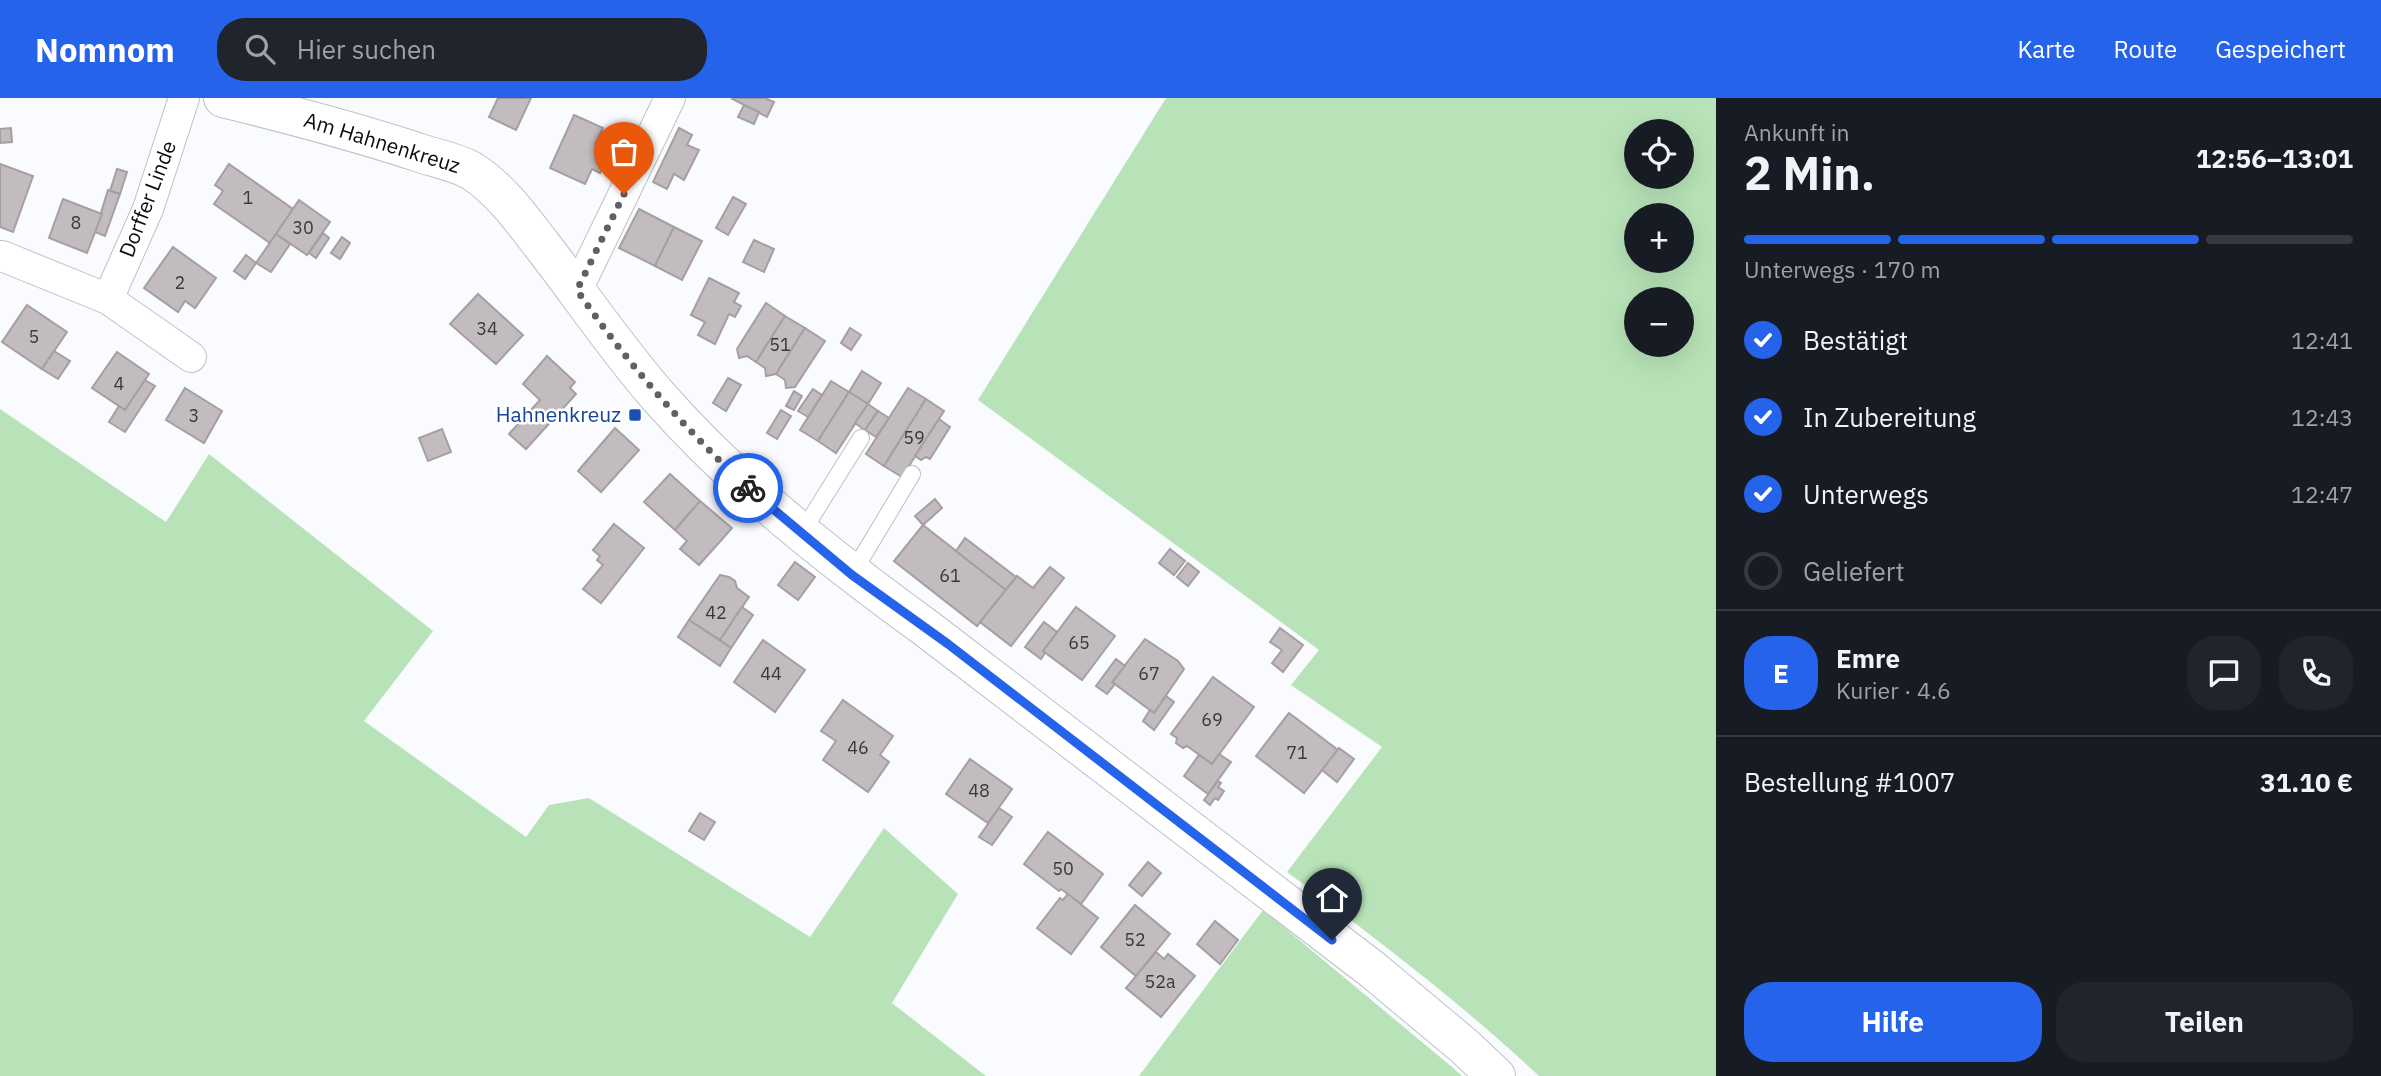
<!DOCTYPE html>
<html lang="de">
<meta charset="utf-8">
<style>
:root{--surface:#171b24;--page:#20242c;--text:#f1f3f6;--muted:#9ea1a6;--line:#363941;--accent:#2563eb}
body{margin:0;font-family:"IBM Plex Sans",sans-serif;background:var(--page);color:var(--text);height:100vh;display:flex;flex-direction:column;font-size:26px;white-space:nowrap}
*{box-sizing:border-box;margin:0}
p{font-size:23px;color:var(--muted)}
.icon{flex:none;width:38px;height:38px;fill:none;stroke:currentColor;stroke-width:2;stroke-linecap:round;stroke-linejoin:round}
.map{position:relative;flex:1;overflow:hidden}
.panel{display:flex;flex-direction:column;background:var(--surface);width:665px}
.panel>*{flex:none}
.fabs{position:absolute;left:1624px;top:21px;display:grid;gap:14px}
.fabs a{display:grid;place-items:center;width:70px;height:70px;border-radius:50%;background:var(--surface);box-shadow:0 7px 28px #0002;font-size:35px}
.pin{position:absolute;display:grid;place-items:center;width:60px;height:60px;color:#fff;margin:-72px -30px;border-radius:50% 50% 50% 0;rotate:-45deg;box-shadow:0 0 7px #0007}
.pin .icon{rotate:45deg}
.courier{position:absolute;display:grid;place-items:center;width:70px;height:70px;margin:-35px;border:5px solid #2563eb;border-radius:50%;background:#fff;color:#222;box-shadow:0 2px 9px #0007}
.headline em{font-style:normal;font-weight:700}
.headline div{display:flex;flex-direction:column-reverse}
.headline{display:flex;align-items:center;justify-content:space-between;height:119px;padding:0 28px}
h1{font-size:46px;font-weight:700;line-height:52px}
.bar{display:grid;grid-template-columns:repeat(4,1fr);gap:10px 7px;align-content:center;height:84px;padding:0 28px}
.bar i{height:9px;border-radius:5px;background:var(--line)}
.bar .selected{background:var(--accent)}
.bar p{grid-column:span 4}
.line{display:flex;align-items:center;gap:18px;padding:0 28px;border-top:2px solid var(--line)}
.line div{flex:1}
.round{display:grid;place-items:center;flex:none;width:74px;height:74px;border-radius:28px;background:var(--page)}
ol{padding:0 28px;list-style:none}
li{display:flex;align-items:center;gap:21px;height:77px}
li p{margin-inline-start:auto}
li .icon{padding:7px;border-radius:50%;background:var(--accent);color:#fff;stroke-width:4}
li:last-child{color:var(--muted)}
li i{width:38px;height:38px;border:4px solid var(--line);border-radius:50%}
.action{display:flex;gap:14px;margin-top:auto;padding:14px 28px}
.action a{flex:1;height:80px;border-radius:28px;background:var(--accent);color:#fff;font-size:28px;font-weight:700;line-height:80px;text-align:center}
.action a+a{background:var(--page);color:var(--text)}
header{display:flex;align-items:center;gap:42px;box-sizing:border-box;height:98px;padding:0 35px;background:var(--accent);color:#fff}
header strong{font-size:33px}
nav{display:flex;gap:38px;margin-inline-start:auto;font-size:24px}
.search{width:490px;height:63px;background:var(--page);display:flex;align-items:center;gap:18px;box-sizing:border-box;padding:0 24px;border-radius:28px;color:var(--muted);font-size:26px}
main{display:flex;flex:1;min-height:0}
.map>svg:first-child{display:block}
.green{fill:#b8e3b8;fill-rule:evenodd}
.building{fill:#c2bcbf;stroke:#a59ea2;stroke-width:2}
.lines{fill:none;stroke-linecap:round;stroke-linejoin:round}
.lane-casing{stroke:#bdc2c7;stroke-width:18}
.street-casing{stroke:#bdc2c7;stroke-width:32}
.secondary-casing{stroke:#bdc2c7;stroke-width:40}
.lane{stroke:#fff;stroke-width:16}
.street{stroke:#fff;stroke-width:30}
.secondary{stroke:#fff;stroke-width:38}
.done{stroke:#5e6062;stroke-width:7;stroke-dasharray:0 12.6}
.route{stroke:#2563eb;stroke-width:9}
.transit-dot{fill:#1a4fb4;stroke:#fff;stroke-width:2.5}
.labels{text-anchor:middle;stroke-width:5;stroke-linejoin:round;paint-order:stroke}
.number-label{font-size:18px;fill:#39383a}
.street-label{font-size:21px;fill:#0b0c0e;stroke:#fff}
.transit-label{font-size:21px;fill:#164399;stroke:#fff;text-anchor:end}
</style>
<header>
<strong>Nomnom</strong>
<div class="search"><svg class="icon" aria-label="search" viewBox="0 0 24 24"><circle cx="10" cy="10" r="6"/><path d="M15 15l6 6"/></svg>Hier suchen</div>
<nav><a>Karte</a><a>Route</a><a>Gespeichert</a></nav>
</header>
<main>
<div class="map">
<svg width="1716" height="978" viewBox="0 0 1716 978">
<rect width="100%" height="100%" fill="#f9fbff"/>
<g class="green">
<path d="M1166,0h550v978h-177c-79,-74 -165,-139 -252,-204l95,-125 -91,-62 28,-35 -341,-250zM1636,33h46v46h-46zM1636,117h46v46h-46zM1636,201h46v46h-46z"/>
<path d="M0,311l166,113 43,-68 224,177 -69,90 162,116 23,-32 40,-7 221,139 74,-109 74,66 -66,109 94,73h-986z"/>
<path d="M1263,812l189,157 10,9h-323z"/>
</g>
<g class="building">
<path d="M498,0h33l-15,32 -27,-13z"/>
<path d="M731,0h34l9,4 -7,15z"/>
<path d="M744,7l15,7 -5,12 -16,-7z"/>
<path d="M574,17l29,13 -8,16 9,4 -2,5 5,3 -7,17 -8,-4 -7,15 -35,-16z"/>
<path d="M11,30l1,14 -12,1v-14z"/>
<path d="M679,30l13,7 -5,10 12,5 -15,30 -10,-6 -7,15 -14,-7z"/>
<path d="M0,66l33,12 -20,56 -13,-5z"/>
<path d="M229,66l64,45 -23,34 -56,-39 9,-13 -8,-6z"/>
<path d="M117,71l10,3 -7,22 -10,-3z"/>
<path d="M108,92l12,4 -15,42 -10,-4z"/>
<path d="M733,99l13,7 -18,31 -12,-7z"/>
<path d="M63,101l39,15 -15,39 -38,-15z"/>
<path d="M299,102l31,22 -23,33 -31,-21z"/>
<path d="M639,111l35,18 -19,39 -36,-18z"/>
<path d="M674,129l28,14 -20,39 -27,-14z"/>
<path d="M323,135l6,5 -13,20 -7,-5z"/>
<path d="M276,136l14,10 -19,28 -15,-9z"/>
<path d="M342,139l8,6 -10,16 -9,-6z"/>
<path d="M754,142l20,9 -10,23 -21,-10z"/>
<path d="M173,149l43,31 -21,30 -10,-7 -7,11 -34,-24z"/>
<path d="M246,157l10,8 -11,16 -11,-8z"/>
<path d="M709,180l30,15 -5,9 7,4 -6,11 -6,-3 -14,30 -17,-9 7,-13 -14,-7z"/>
<path d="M478,196l45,41 -27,29 -46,-40z"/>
<path d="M766,205l19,13 -29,46 -9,-6 -8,2 -2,-9z"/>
<path d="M27,207l40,27 -25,37 -40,-27z"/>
<path d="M785,218l20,12 -29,46 -10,2 -1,-8 -9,-6z"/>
<path d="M805,230l20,13 -30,46 -9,1 -1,-8 -9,-6z"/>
<path d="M850,230l11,7 -10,15 -10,-7z"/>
<path d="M54,253l16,10 -12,18 -16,-10z"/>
<path d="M117,254l32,22 -24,36 -33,-22z"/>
<path d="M547,258l28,26 -5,6 6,6 -50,55 -17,-15 31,-34 -17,-16z"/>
<path d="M862,273l19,12 -13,21 -19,-12z"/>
<path d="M728,280l13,7 -15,26 -13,-8z"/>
<path d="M145,282l10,6 -30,46 -16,-10 10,-16 6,4z"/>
<path d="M831,283l18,11 -31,49 -18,-11z"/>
<path d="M185,290l37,23 -18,32 -38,-23z"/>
<path d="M908,290l18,11 -42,67 -18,-12z"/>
<path d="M813,291l9,6 -14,22 -10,-6z"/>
<path d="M794,293l8,5 -8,14 -8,-4z"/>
<path d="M849,294l19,12 -32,49 -18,-12z"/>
<path d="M926,301l18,12 -42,66 -18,-11z"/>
<path d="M868,306l10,7 -13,19 -10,-7z"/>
<path d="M781,312l10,6 -14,23 -10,-6z"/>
<path d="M878,313l11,7 -13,19 -11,-7z"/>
<path d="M939,321l11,8 -20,32 -4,-2 -5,3 -6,-4z"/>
<path d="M615,330l24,22 -38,42 -23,-21z"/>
<path d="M442,331l9,23 -23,9 -9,-23z"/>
<path d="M670,376l30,27 -25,29 -31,-28z"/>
<path d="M935,401l7,9 -19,17 -8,-9z"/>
<path d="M700,403l32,27 -33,37 -19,-16 7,-8 -12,-11z"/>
<path d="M614,426l30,24 -43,55 -18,-14 20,-24 -6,-5 3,-4 -7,-6z"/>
<path d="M923,427l83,65 -29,36 -83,-65z"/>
<path d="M965,440l51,39 -10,13 -50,-39z"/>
<path d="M1170,451l15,12 -11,14 -15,-12z"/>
<path d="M795,464l20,15 -17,23 -20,-15z"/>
<path d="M1188,465l11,9 -11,14 -11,-9z"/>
<path d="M1050,469l14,11 -53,68 -31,-24 37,-46 16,12z"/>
<path d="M720,477l9,2 6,4 2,7 12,9 -29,43 -31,-20z"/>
<path d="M742,509l11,8 -22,33 -11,-8z"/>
<path d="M1076,509l39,29 -33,44 -39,-29z"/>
<path d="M689,522l42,28 -11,18 -42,-29z"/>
<path d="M1044,524l13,10 -14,19 2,2 -4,6 -16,-12z"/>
<path d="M1280,530l23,17 -20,27 -11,-9 10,-13 -12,-8z"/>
<path d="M1145,541l33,22 6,8 -30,44 -42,-31z"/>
<path d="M763,542l42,30 -30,42 -41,-30z"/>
<path d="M1116,561l9,7 -13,16 3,2 -8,10 -11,-8z"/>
<path d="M1213,579l41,30 -42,57 -25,-18 -4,2 -7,-5 1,-5 -6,-4z"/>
<path d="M1166,598l8,6 -20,28 -11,-9 7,-11 4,3z"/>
<path d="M843,602l50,36 -13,19 9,7 -21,30 -45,-32 13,-19 -15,-10z"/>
<path d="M1289,615l49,37 -34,43 -48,-37z"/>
<path d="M1339,650l15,11 -17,23 -15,-12z"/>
<path d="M1219,656l12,8 -23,32 -24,-18 15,-21 13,9z"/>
<path d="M970,661l42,30 -24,34 -42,-29z"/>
<path d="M1218,683l3,2 -3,4 6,4 -6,9 -3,-2 -5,7 -6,-5z"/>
<path d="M999,710l13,9 -20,28 -13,-8z"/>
<path d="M700,715l15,9 -11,18 -15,-9z"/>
<path d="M1048,734l55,42 -22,30 -20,-15 -2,2 -35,-27z"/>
<path d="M1148,764l13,11 -19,23 -13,-11z"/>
<path d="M1068,796l30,24 -27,36 -34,-26 23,-30 3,2z"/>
<path d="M1135,807l35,29 -34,42 -35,-29z"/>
<path d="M1215,823l23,19 -18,24 -23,-20z"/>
<path d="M1156,854l8,7 4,-5 27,22 -34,41 -35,-29z"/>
</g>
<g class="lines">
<defs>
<g id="lane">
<path d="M801,436l60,-96"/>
<path d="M852,476l60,-100"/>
</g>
<g id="street">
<path d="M2,158l106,43 83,58"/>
<path d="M577,192l93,-192"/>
<path d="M108,201l40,-90 36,-111"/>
</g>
<path id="secondary" d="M223,0c65,16 130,33 194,54 17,6 40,10 55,19 28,18 49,47 69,73 39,50 75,104 117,152 78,89 172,162 268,232l447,342 91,76 32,30"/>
</defs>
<use href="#lane" class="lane-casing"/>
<use href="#street" class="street-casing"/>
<use href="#secondary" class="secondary-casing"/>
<use href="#lane" class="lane"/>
<use href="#street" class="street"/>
<use href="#secondary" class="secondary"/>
</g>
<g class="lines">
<path class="done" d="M624,96l-47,96c50,73 107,138 171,198"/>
<path class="route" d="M748,390l104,87 96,69 384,296"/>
</g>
<rect class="transit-dot" x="628" y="310" width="14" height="14" rx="3.5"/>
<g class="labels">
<g class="number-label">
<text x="248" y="106">1</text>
<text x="76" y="131">8</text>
<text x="303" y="136">30</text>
<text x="180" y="191">2</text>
<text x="487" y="237">34</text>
<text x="34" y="245">5</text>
<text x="780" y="253">51</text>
<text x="119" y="292">4</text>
<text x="194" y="324">3</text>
<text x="914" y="346">59</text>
<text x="950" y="484">61</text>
<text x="716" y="521">42</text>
<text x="1079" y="551">65</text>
<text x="771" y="582">44</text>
<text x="1149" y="582">67</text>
<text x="1212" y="628">69</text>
<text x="858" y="656">46</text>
<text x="1297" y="661">71</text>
<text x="979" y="699">48</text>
<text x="1063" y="777">50</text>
<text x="1135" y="848">52</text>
<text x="1160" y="890">52a</text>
</g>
<g class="street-label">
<text transform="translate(382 45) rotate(17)" y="7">Am Hahnenkreuz</text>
<text transform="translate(148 101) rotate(-69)" y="7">Dorffer Linde</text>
</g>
<g class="transit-label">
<text x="621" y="324">Hahnenkreuz</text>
</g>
</g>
</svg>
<div class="fabs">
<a><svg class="icon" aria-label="locate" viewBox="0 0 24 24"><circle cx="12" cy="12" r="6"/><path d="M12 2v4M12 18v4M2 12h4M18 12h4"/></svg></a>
<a>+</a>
<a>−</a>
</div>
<div class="pin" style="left:624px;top:96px;background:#ea580c"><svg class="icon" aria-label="bag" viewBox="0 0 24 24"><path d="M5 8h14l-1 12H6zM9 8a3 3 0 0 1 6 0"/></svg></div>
<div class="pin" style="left:1332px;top:842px;background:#1f2937"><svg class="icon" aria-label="home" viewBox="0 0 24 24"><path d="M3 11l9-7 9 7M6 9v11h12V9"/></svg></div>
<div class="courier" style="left:748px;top:390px"><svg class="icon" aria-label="bike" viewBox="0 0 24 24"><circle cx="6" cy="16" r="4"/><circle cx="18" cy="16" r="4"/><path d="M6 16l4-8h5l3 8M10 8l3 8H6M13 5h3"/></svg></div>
</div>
<section class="panel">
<div class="headline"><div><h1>2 Min.</h1><p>Ankunft in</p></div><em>12:56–13:01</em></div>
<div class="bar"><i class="selected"></i><i class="selected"></i><i class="selected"></i><i></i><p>Unterwegs · 170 m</p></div>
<ol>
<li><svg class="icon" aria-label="check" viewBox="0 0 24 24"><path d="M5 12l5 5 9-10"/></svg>Bestätigt<p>12:41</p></li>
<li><svg class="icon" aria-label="check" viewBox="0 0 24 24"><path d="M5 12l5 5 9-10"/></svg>In Zubereitung<p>12:43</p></li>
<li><svg class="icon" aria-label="check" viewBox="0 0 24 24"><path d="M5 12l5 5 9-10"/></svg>Unterwegs<p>12:47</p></li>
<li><i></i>Geliefert</li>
</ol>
<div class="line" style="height:126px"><b class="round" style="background:var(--accent);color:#fff">E</b><div><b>Emre</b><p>Kurier · 4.6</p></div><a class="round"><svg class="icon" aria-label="chat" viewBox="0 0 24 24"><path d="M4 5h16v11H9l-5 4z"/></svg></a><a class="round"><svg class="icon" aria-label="phone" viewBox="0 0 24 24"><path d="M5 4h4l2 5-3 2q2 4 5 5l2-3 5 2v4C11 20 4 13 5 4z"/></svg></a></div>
<div class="line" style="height:91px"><div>Bestellung #1007</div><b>31.10 €</b></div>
<div class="action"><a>Hilfe</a><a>Teilen</a></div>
</section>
</main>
